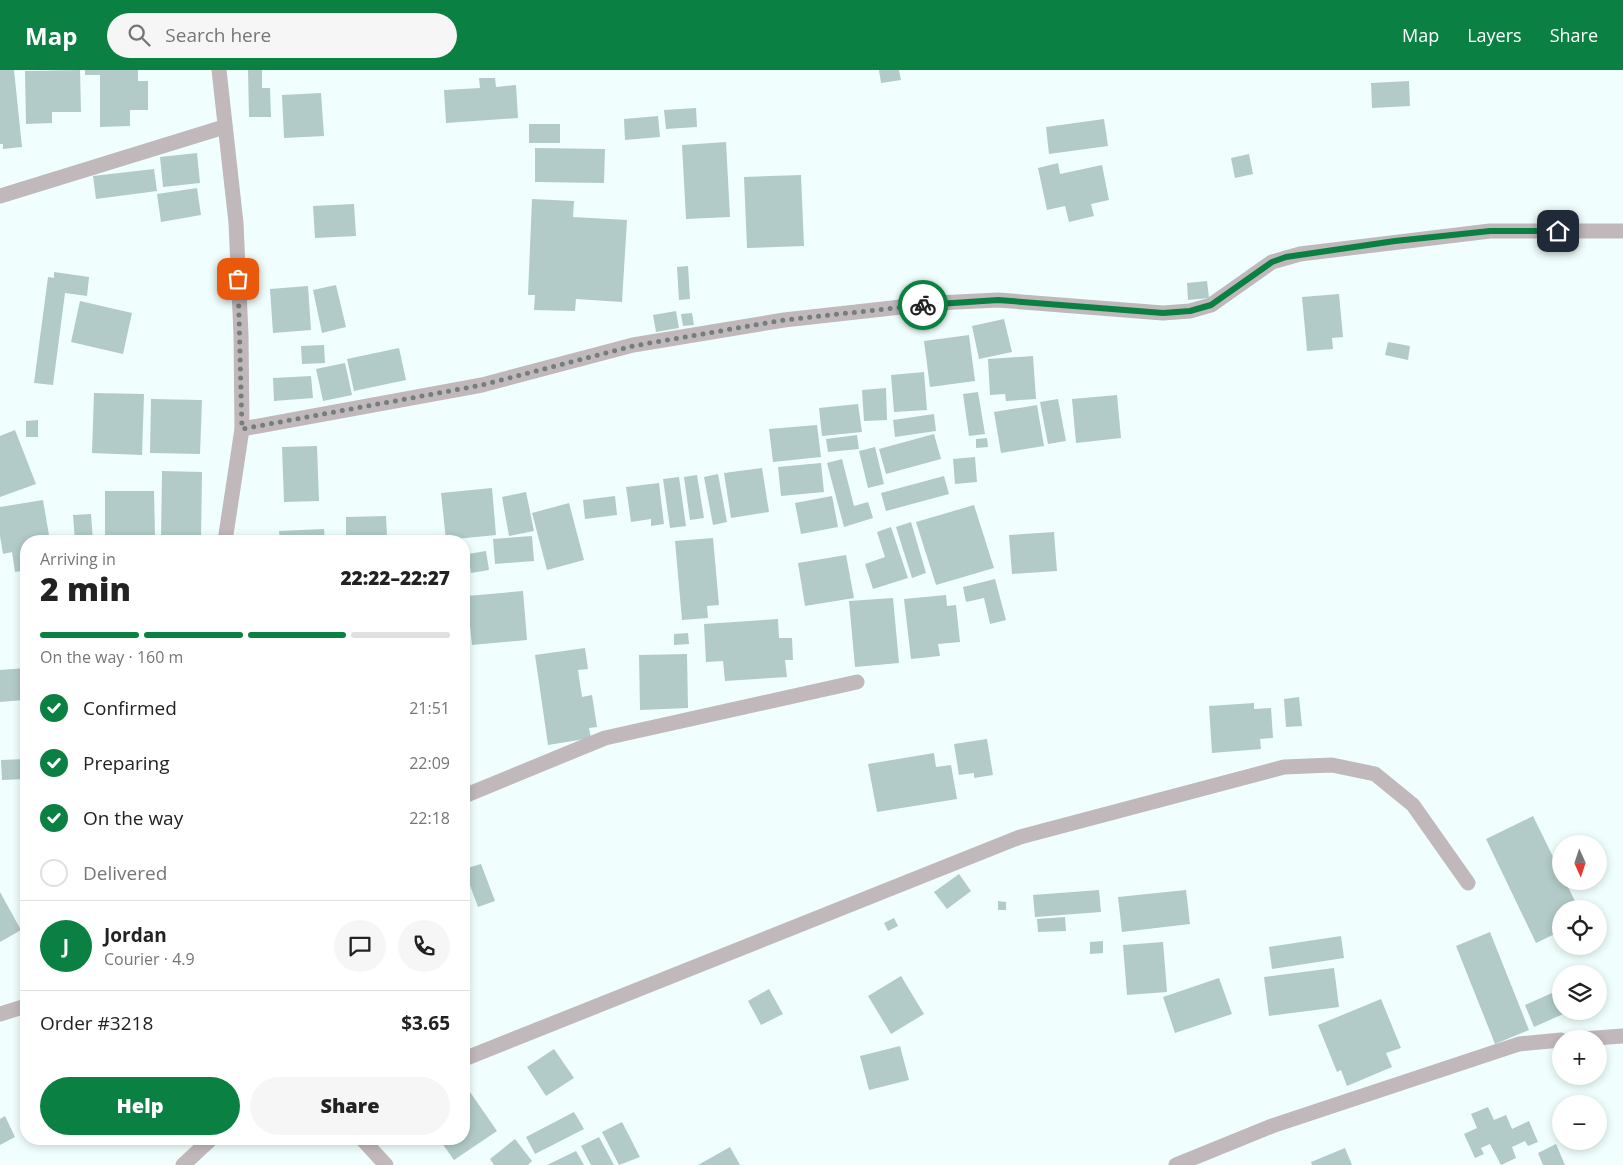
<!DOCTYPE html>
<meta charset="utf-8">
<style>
:root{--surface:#fff;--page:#f6f6f6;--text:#222;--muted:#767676;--line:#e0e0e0;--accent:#0b8043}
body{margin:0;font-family:"Open Sans",sans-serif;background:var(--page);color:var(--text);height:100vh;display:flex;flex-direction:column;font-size:19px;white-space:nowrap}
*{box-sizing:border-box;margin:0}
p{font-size:16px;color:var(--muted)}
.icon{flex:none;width:28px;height:28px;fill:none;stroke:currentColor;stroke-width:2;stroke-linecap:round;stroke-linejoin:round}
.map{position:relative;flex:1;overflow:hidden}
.details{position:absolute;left:20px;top:465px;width:450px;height:610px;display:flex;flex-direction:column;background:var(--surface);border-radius:20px;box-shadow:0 2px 8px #0003}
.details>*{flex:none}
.needle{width:32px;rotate:177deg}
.fabs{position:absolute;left:1552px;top:765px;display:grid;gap:10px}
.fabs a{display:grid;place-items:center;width:55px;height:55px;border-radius:50%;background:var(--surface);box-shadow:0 2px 8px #0003;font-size:25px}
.pin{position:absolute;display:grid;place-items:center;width:42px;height:42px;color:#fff;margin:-21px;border-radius:10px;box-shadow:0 2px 8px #0006}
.courier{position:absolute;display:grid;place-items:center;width:50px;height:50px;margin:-25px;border:4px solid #0b8043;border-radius:50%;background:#fff;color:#222;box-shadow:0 1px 6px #0007}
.summary em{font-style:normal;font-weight:800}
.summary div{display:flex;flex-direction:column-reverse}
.summary{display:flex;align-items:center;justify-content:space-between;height:85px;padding:0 20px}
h1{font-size:32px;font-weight:800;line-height:38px}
.bar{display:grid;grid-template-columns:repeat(4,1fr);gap:8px 5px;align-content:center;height:60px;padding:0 20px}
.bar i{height:6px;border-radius:4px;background:var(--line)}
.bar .active{background:var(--accent)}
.bar p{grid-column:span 4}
.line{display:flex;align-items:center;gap:12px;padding:0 20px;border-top:1px solid var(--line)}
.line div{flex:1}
.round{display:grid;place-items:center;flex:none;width:52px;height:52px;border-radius:26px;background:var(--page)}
ol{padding:0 20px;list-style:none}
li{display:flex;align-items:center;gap:15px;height:55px}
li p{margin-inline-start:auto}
li .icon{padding:5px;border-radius:50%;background:var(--accent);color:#fff;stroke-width:4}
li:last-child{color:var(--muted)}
li i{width:28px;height:28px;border:2px solid var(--line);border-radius:50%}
.button{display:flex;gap:10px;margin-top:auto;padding:10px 20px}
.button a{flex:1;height:58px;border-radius:30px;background:var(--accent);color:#fff;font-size:20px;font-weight:800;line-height:58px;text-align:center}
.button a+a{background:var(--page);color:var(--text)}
header{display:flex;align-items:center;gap:30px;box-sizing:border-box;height:70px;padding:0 25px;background:var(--accent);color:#fff}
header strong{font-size:24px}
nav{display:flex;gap:28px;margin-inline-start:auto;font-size:18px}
.search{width:350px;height:45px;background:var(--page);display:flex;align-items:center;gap:12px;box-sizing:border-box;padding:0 18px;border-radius:28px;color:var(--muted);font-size:19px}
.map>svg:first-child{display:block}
.building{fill:#b2cbc8}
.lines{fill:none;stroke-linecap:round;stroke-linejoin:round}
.minor{stroke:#c1b8bb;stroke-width:15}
.tertiary{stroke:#c1b8bb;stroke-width:15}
.done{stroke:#737e7d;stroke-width:5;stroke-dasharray:0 9}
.route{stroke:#0b8043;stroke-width:6}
</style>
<header>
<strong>Map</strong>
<div class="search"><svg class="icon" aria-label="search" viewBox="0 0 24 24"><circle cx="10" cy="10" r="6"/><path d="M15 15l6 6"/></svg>Search here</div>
<nav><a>Map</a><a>Layers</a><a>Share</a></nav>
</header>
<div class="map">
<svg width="1623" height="1095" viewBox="0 0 1623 1095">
<rect width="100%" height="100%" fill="#f0fffd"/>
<g class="building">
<path d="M0,0h14l8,77 -19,2v-5h-3z"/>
<path d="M80,0l1,42h-29v11l-26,1 -1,-53z"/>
<path d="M85,0h53v11h10v29h-18v16l-30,1v-52h-15z"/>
<path d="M248,0h14v18h8l1,29h-22z"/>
<path d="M879,0h20l2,10 -20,3z"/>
<path d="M479,8h16l1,9 20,-2 2,33 -72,5 -2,-33 36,-2z"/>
<path d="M1409,11l1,25 -38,2 -1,-25z"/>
<path d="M321,23l3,43 -40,2 -2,-43z"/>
<path d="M696,38l1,19 -31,2 -2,-19z"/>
<path d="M658,46l2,21 -35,3 -1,-21z"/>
<path d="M1104,49l4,27 -59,8 -3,-27z"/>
<rect x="529" y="54" width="31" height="19"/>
<path d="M726,72l4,75 -44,2 -4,-74z"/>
<path d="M535,78l70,1 -1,34 -69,-1z"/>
<path d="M197,83l3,30 -37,4 -3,-30z"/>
<path d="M1249,84l4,20 -18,4 -4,-20z"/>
<path d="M1058,93l2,11 42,-9 7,35 -18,4 3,12 -25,6 -4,-16 -18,4 -9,-42z"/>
<path d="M154,99l3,22 -61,8 -3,-23z"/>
<path d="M801,105l3,71 -57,2 -3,-71z"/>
<path d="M197,118l4,27 -40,7 -4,-28z"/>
<path d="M532,129l42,2 -1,16 54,3 -5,82 -46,-3 -1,12 -41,-1 1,-15h-7z"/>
<path d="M354,134l2,32 -41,2 -2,-32z"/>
<path d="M688,196l2,33 -11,1 -2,-33z"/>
<path d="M54,202l35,5 -2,19 -22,-3 -12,92 -19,-2 14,-106 6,1z"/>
<path d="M1207,211l2,17 -21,2 -1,-17z"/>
<path d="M336,215l10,42 -24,6 -9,-43z"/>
<path d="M308,216l3,44 -38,3 -3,-44z"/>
<path d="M1339,224l4,43 -11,1 1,11 -26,2 -5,-54z"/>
<path d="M80,231l52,12 -9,41 -52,-12z"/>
<path d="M676,241l3,17 -23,4 -3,-17z"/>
<path d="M692,243l2,12 -11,1 -2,-12z"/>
<path d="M1004,249l8,33 -33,7 -7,-33z"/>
<path d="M969,265l6,46 -45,6 -6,-46z"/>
<path d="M1388,272l22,4 -2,14 -23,-5z"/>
<path d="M324,275l1,18 -23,1 -1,-18z"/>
<path d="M399,278l7,32 -52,11 -7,-32z"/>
<path d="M1033,286l3,43 -30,2 -1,-7 -15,1 -2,-36z"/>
<path d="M345,293l7,32 -29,6 -7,-32z"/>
<path d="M924,302l3,38 -33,2 -3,-37z"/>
<path d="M311,306l2,22 -39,3 -1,-23z"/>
<path d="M886,318l1,32 -23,1 -2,-31z"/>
<path d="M978,322l7,42 -16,2 -6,-42z"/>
<path d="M94,323l50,1 -2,61 -50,-2z"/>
<path d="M1117,325l4,43 -45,5 -4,-44z"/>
<path d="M151,329l51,1 -2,54 -50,-1z"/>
<path d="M1058,329l8,42 -18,3 -8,-42z"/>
<path d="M858,334l4,28 -40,4 -3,-28z"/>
<path d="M1037,335l7,41 -43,7 -7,-41z"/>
<path d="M934,344l2,17 -41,6 -2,-17z"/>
<path d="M38,350v17h-12v-16z"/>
<path d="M817,355l4,32 -48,5 -4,-33z"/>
<path d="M15,360l21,54 -36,13v-61z"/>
<path d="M934,364l7,25 -55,15 -7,-25z"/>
<path d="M857,365l2,14 -31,3 -2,-13z"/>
<path d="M987,368l1,9 -12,1v-9z"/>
<path d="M317,376l2,55 -35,1 -2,-55z"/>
<path d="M875,377l9,37 -16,4 -9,-37z"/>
<path d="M975,387l2,25 -22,2 -2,-25z"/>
<path d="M842,389l12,47 14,-4 5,16 -29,9 -17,-64z"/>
<path d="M821,393l3,29 -43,4 -3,-29z"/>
<path d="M762,398l7,44 -38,6 -7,-45z"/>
<path d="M162,401l40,1 -1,69h-40z"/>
<path d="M718,404l9,48 -14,3 -9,-48z"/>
<path d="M697,405l7,43 -14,2 -6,-43z"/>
<path d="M944,406l5,18 -63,17 -5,-18z"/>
<path d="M679,407l7,49 -16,2 -7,-49z"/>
<path d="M659,413l5,41 -13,2v-7l-20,3 -5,-35z"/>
<path d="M492,418l4,47 -50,5 -5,-47z"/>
<path d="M105,421h49l1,45h-50z"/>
<path d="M526,422l8,39 -25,5 -7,-39z"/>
<path d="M615,426l2,19 -32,4 -2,-19z"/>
<path d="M832,426l6,31 -37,7 -6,-31z"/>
<path d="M43,430l7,41h-24v29l-11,2 -3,-20 -9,2 -3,-18v-29z"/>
<path d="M569,433l15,57 -37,10 -15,-57z"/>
<path d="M974,435l20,63 -58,17 -20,-63z"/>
<path d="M91,444l2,27h-18l-2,-26z"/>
<path d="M386,446l1,20h-41v-19z"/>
<path d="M911,452l15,51 -14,5 -16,-51z"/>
<path d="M891,457l17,51 -35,11 -8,-25 20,-7 -8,-25z"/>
<path d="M324,459l1,12h-45l-1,-10z"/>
<path d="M1054,462l3,39 -45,3 -3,-39z"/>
<path d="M532,466l2,25 -39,3 -2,-25z"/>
<rect x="339" y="468" width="26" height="3"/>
<path d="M713,468l6,67 -12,1 1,12 -26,2 -7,-79z"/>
<path d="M115,469v2h-15v-1z"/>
<path d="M486,481l3,19 -18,3 -3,-19z"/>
<path d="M846,485l8,43 -49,8 -7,-43z"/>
<path d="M464,500l3,12 -3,1z"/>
<path d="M995,509l11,41 -16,4 -6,-26 -18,4 -3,-15z"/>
<path d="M523,521l4,49 -55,5 -5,-49z"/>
<path d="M946,525l1,11 9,-1 4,37 -22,2 2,12 -29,3 -7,-60z"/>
<path d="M893,528l6,65 -44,4 -6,-66z"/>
<path d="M778,549l1,19h13l1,22h-8l2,17 -62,4 -2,-20 -17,1 -2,-38z"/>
<path d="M688,563l1,11 -15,1v-11z"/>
<path d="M585,578l3,21 -10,1 4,27 10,-2 5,32 -8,1 2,10 -43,7 -13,-90z"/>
<path d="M687,584l1,54 -48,2 -1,-55z"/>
<path d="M26,598v15h-4l2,17 -24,2v-32z"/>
<path d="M1299,627l3,29 -16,1 -2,-28z"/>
<path d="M464,630h1l2,17h-3z"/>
<path d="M1254,633v6l17,-1 2,30 -13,1 1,10 -49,4 -3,-47z"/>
<path d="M987,669l6,36 -19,3v-5l-15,2 -5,-31z"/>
<path d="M934,683l2,14 15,-2 6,34 -80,13 -9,-48z"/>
<path d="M26,689v20l-24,1 -1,-20z"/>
<path d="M1533,746l28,57v8h4l14,28h-18v22l-25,12 -50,-104z"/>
<path d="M481,794l14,37 -17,6 -14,-38z"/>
<path d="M959,804l12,17 -24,18 -13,-17z"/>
<path d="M1099,820l2,22 -66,5 -2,-22z"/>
<path d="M1186,820l4,34 -68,8 -4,-35z"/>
<path d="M0,822l21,38 -21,12z"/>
<path d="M998,831l8,1v8h-8z"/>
<path d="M1065,847l1,14 -28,1 -1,-13z"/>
<path d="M894,848l4,8 -10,5 -4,-8z"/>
<path d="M1490,862l39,98 -34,14 -39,-98z"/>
<path d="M1341,866l3,22 -72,11 -3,-22z"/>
<path d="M1103,871v12l-13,1v-12z"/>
<path d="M1163,872l4,50 -40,3 -4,-50z"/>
<path d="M1334,898l5,39 -70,9 -5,-39z"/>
<path d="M901,906l23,38 -33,20 -23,-38z"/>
<path d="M1219,908l13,36 -57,19 -12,-36z"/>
<path d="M769,919l14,25 -22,11 -13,-24z"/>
<path d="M1561,919v22h9l-36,16 -9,-22z"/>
<path d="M1381,929l20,49 -15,5 6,14 -45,19 -6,-16 -4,2 -19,-47z"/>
<path d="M900,976l9,34 -40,10 -9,-34z"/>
<path d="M554,979l20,29 -28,18 -19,-29z"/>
<path d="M470,1022l27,39 -43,29 -15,-21h25v-43z"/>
<path d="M1488,1037l6,13 12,-5 6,14 17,-8 9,21 -10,4 -3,-5 -13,6 4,11 -15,7 -11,-21 -9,4 3,6 -9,4 -11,-24 13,-6 -6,-14z"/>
<path d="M574,1042l10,17 -49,25 -9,-17z"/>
<path d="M5,1046l10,21 -15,8v-26z"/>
<path d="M622,1052l18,35 -21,8 -17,-33z"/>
<path d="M599,1067l15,28h-23l-10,-19z"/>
<path d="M168,1069h14l-10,6z"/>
<path d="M515,1069l17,22 -4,4h-34l-4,-6z"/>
<path d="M1556,1074l9,21h-22l-5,-12z"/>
<path d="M730,1077l10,18h-42z"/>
<path d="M1345,1078l7,17h-40l-1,-3z"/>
<path d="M576,1081l8,14h-37z"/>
</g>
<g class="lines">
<g class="minor">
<path d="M0,126l224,-69"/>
<path d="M242,359l240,-44 151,-40 151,-25 153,-17 61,-3 165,13 27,-2 21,-6 61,-43 28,-8 190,-23h133"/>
<path d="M464,726l141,-58 252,-56"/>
<path d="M0,944l26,-8"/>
<path d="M1582,969l41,-3"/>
<path d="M464,989l556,-222 264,-70 48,-2 43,9 38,31 55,78"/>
<path d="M183,1095l28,-26"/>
<path d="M1176,1095l96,-39 247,-82 42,-4"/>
</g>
<g class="tertiary">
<path d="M219,0l17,153 5,112 1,94 -17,112"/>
<path d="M362,1069l24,26"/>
</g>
</g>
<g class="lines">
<path class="done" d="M238,209l4,150 240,-44 151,-39 151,-26 139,-15"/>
<path class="route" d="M923,235l75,-5 165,13 27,-2 21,-6 61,-43 14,-5 109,-16 95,-10h68"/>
</g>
</svg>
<div class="fabs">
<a><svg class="needle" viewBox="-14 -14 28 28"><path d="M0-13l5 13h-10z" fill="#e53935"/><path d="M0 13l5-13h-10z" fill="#767676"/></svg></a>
<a><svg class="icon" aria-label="locate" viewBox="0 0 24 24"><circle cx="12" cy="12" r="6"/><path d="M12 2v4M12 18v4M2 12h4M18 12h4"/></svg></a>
<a><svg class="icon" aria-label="layers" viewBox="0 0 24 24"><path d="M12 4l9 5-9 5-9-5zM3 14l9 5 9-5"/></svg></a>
<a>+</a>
<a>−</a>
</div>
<div class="pin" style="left:238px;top:209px;background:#ea580c"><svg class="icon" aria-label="bag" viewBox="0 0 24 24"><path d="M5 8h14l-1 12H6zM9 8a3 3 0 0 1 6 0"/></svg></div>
<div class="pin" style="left:1558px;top:161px;background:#1f2937"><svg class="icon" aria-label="home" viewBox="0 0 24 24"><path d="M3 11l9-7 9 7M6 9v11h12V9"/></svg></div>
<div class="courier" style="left:923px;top:235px"><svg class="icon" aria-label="bike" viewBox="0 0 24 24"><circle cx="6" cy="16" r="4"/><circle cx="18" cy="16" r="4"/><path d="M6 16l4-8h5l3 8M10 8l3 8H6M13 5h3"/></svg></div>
<section class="details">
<div class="summary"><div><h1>2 min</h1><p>Arriving in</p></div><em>22:22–22:27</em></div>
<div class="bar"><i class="active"></i><i class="active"></i><i class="active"></i><i></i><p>On the way · 160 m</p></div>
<ol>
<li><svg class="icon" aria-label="check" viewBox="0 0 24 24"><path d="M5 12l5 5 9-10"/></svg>Confirmed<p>21:51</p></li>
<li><svg class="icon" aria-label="check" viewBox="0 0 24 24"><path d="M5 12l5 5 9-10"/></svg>Preparing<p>22:09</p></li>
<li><svg class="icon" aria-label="check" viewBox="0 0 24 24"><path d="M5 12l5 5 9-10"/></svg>On the way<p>22:18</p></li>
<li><i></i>Delivered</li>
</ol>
<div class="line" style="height:90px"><b class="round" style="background:var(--accent);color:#fff">J</b><div><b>Jordan</b><p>Courier · 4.9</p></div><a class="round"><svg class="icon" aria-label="chat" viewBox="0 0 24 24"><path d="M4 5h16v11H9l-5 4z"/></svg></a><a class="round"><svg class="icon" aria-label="phone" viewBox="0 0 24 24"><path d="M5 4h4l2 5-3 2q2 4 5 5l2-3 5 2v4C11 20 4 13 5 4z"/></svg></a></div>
<div class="line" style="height:65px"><div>Order #3218</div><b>$3.65</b></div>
<div class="button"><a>Help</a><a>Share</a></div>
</section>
</div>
